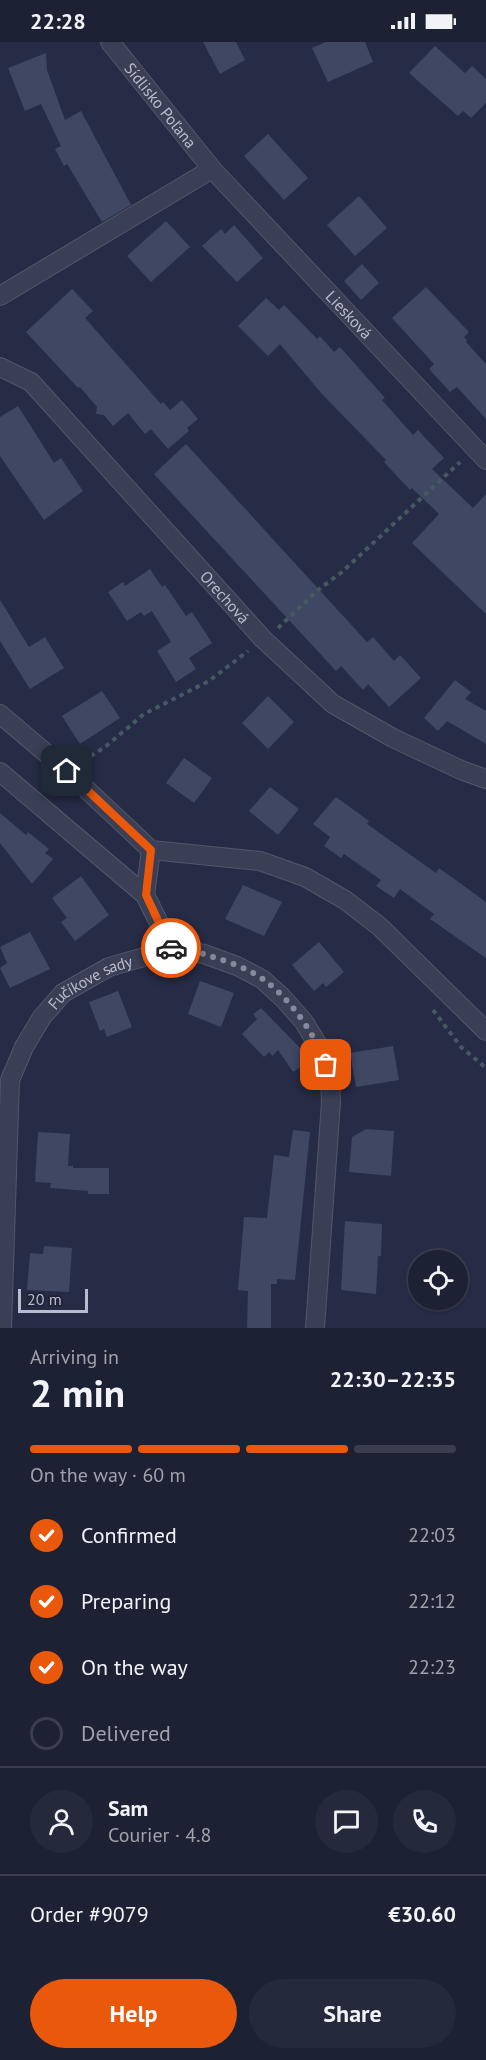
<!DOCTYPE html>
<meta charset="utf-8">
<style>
:root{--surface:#1c2134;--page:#25293c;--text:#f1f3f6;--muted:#a0a3ac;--line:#3a3e4f;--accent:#ea580c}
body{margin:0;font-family:"PT Sans",sans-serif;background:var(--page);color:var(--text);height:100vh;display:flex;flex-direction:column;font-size:22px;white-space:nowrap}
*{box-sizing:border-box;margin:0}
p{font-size:20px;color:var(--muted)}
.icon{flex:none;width:33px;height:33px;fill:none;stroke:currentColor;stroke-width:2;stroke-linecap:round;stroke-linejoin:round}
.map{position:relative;height:1286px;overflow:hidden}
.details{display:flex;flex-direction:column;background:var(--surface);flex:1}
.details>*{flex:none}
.buttons{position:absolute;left:408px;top:1208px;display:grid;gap:12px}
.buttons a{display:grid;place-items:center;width:60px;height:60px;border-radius:50%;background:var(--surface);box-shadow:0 2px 4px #0004,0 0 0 2px var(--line);font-size:30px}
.scale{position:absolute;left:18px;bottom:15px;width:70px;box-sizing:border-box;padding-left:6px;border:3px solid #b8bcce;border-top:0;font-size:16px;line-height:21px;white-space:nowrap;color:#b8bcce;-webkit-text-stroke:4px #1f243a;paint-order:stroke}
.pin{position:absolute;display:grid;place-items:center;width:51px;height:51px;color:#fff;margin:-26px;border-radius:12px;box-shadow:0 3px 9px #0006}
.courier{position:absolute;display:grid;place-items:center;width:60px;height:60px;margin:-30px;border:4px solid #ea580c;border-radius:50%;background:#fff;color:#222;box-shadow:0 2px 8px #0007}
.overview em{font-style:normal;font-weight:700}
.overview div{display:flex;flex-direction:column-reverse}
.overview{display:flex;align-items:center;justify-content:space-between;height:102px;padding:0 30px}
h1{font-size:39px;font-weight:700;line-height:45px}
.bar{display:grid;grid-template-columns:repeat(4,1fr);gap:9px 6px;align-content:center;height:72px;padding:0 30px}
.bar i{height:8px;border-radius:4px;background:var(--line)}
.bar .on{background:var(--accent)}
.bar p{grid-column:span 4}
.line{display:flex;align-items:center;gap:15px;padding:0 30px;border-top:2px solid var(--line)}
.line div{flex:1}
.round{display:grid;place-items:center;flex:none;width:63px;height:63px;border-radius:32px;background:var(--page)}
ol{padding:0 30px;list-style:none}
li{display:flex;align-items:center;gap:18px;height:66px}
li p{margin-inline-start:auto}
li .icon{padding:6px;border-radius:50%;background:var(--accent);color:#fff;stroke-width:4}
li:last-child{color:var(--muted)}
li i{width:33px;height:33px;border:3px solid var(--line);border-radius:50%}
.cta{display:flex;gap:12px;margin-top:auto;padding:12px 30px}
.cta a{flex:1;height:69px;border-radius:36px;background:var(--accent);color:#fff;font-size:24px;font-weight:700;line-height:69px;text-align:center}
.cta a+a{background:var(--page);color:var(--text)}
.status{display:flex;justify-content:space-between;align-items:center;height:42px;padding:0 30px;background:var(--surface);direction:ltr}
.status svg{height:16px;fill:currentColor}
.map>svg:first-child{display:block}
.building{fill:#3f4763}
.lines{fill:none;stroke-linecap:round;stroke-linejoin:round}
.minor-casing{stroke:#53576c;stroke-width:20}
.path{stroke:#465962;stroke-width:4;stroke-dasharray:4.5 4.5;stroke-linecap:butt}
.minor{stroke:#3a3f55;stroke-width:18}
.done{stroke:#858a9e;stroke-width:6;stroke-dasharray:0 10.8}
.route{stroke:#ea580c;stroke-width:8}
.labels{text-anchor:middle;stroke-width:4.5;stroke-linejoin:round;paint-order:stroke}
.street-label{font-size:16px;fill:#b8bcce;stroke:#1f243a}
</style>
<div class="status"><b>22:28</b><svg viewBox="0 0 49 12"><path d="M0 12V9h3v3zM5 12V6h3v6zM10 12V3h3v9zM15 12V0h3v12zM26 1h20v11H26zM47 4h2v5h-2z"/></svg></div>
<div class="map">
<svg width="486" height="1286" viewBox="0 0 486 1286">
<rect width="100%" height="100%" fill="#262c46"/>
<g class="building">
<path d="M203,0h33l9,18 -25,14z"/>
<path d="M326,0h39l8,20 -45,20 -16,-34z"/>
<path d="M435,4l30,27 7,-7 14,13v24l-15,15 -8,-7 -5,5 -49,-43z"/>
<path d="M46,11l1,17 18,50 16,-9 50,94 -29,17 -35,-58 -3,2 -9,-17 6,-3 -20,-42 -16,7 -17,-43z"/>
<path d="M268,92l40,44 -24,22 -40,-44z"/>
<path d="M359,154l28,32 -32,28 -28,-31z"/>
<path d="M166,179l24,26 -39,35 -24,-26z"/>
<path d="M234,183l29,33 -26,24 -35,-36 19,-17 4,5z"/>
<path d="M362,222l17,19 -18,17 -17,-19z"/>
<path d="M426,245l43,45 -5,5 3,3 -1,2 20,22v55l-29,-32 -7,5 -21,-23 5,-5 -42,-46z"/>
<path d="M72,247l21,22 -8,7 76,86 2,-2 7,8 12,-10 16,19 -11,9 2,3 -21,18 -17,-20 -6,5 -17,-21 -15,13 -9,-11 -8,-1 1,-7 -17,-20 -2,1 -52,-56z"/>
<path d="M266,256l13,12 5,-5 33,34 3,-3 14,16 6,-5 45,51 -3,2 31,35 5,-5 26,28 -12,11 41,39 13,-14v120l-74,-71 27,-29 -27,-26 -2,2 -26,-28 2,-2 -64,-66 -42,-50 -12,12 -30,-30z"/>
<path d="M18,364l36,57 7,-5 22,33 -39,29 -44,-64v-39z"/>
<path d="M186,402l181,198 6,-5 21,24 6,-6 21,23 -32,29 -21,-23 -5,6 -22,-24 -5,5 -182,-197z"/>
<path d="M150,527l12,18 3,-2 21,31 6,-4 20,31 -23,15 7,11 -20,13 -19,-31 14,-9 -19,-31 -8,5 -3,-4 -14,9 -19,-29 15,-10 2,4z"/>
<path d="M0,558l29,47 16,-10 19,31 -34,21 -30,-48z"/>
<path d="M455,638l16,12 -6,7 21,12v33l-39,-23 -9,10 -14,-13z"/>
<path d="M102,649l18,27 -40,26 -18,-28z"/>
<path d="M268,654l26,26 -26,27 -26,-26z"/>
<path d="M184,716l28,20 -18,25 -28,-20z"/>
<path d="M270,745l29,22 -21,26 -29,-24z"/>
<path d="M336,755l33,24 -2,3 69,49 3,-5 47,34v56l-56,-39 4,-5 -34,-25 -6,9 -18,-12 5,-6 -37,-26 -3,4 -17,-12 6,-9 -17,-13z"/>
<path d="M0,771l26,22 2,-3 21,17 -4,4 8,6 -21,25 -32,-41z"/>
<path d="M81,834l28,39 -34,26 -14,-19 6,-4 -15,-20z"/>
<path d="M243,843l39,17 -18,34 -39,-17z"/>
<path d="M30,890l20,37 -40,19 -10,-20 7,-5 -7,-16z"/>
<path d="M319,900l25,30 -18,15 -3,-4 -9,8 -22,-26z"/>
<path d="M200,939l34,12 -13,34 -33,-13z"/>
<path d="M118,949l14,36 -25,10 -3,-8 -4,2 -11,-29z"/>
<path d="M261,966l41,42 7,11 -16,11 -15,-22 -6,6 -3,-4 -5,5 -22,-23 15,-15 -4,-5z"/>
<path d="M393,1004l6,34 -43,7 -6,-34z"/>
<path d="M366,1087l28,2 -3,45 -42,-4 3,-35z"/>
<path d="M293,1088l17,2 -15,148 -18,-1v5h-6v44h-24l1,-37 -10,-1 6,-73 23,1 7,-63 15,2z"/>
<path d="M38,1090l32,2 -2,32h5v2h36v26h-21v-3l-38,-3 1,-5 -16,-1z"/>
<path d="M345,1179l37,3 -1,32h-3l-2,38 -35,-4z"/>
<path d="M44,1204l28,2 -3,44 -42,-2 3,-37 13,1z"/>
</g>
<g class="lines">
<defs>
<g id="minor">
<path id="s1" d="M110,0l102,127 274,291"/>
<path d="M0,254l212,-127"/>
<path id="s2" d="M0,325l31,15 232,257 70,65 60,34 68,32 25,9"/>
<path d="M0,672l67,57 84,79 109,11 45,16 40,23 34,26 107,105"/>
<path d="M0,730l145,123 27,54"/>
<path d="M145,853l6,-45"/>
<path id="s3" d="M2,1286l8,-248 14,-33 18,-30 21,-24 46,-26 63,-18 32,5 33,12 25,13 21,19 21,24 17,28 9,30 1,22 -16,226"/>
</g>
</defs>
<use href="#minor" class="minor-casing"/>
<g class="path">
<path d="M278,586l40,-38 24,-18 118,-110"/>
<path d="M83,719l22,-14 39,-33 65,-33 39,-30"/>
<path d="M433,968l28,37 25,21"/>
</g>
<use href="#minor" class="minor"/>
</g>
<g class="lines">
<path class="done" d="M171,906c11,4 25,3 36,7 19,6 40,13 56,24 28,21 51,53 63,86"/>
<path class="route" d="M67,729l84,79 -5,45 25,53"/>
</g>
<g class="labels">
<g class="street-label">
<text dy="6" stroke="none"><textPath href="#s1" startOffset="81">Sídlisko Poľana</textPath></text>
<text dy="6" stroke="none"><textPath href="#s1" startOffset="363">Liesková</textPath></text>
<text dy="6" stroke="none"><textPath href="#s2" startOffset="324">Orechová</textPath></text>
<text dy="6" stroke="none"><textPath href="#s3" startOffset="380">Fučíkove sady</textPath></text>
</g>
</g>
</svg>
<div class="buttons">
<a><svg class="icon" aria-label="locate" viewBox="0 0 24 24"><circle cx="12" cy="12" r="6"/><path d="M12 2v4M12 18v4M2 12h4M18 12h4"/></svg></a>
</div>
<div class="scale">20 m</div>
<div class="pin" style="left:326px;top:1023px;background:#ea580c"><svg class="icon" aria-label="bag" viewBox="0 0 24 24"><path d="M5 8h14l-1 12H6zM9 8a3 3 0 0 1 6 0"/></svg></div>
<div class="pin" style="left:67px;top:729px;background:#1f2937"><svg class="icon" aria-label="home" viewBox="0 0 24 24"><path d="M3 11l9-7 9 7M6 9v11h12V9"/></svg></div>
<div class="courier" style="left:171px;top:906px"><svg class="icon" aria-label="car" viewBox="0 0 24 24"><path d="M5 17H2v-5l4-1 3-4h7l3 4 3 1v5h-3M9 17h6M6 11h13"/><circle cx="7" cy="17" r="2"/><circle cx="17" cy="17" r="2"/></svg></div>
</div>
<section class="details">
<div class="overview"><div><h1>2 min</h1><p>Arriving in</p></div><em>22:30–22:35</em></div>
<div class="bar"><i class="on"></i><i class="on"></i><i class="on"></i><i></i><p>On the way · 60 m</p></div>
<ol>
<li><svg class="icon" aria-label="check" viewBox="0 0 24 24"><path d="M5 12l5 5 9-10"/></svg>Confirmed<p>22:03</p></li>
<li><svg class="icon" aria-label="check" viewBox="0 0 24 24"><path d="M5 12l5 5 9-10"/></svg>Preparing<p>22:12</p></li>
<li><svg class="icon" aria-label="check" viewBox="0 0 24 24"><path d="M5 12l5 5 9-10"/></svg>On the way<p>22:23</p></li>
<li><i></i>Delivered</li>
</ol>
<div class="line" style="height:108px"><a class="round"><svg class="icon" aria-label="person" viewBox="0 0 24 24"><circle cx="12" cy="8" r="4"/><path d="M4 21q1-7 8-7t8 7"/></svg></a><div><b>Sam</b><p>Courier · 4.8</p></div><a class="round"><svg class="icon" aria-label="chat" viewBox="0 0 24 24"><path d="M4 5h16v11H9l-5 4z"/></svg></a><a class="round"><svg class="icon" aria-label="phone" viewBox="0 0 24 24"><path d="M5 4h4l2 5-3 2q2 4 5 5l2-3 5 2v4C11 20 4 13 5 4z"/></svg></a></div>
<div class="line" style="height:78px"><div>Order #9079</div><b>€30.60</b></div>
<div class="cta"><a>Help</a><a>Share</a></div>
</section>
